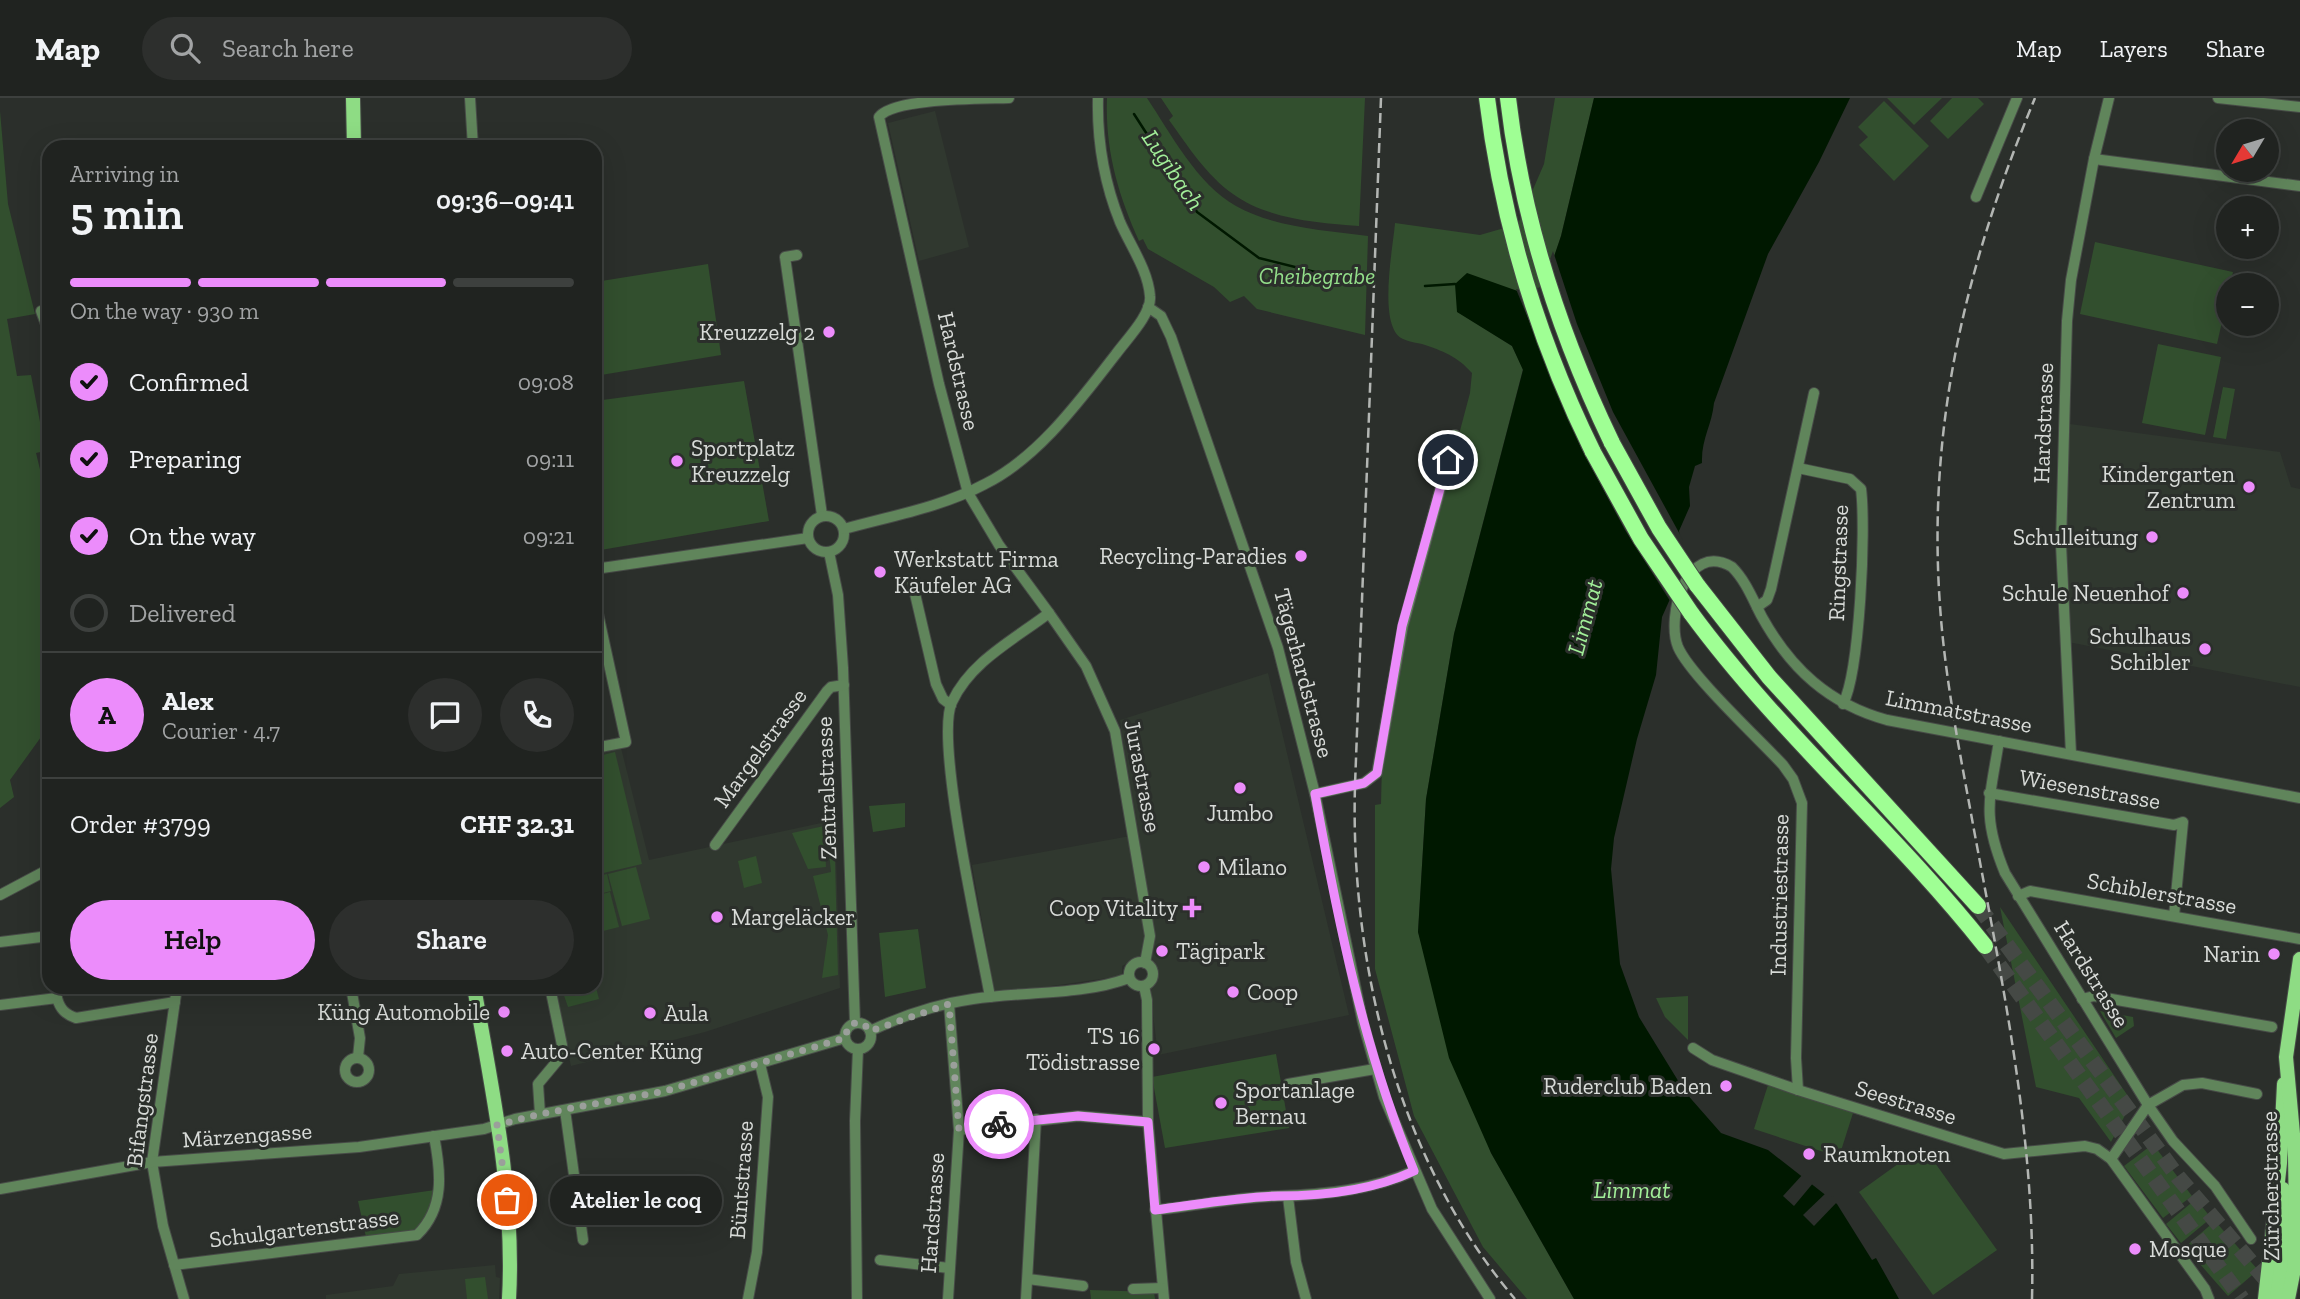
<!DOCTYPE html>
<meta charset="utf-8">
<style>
:root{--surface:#202320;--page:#2d2f2d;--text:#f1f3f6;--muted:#a2a4a5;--line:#3d403e;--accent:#ec8cfb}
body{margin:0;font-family:"Zilla Slab",serif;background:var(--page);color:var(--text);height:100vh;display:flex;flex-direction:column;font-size:26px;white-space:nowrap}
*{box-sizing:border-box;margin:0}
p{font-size:23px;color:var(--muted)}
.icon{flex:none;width:38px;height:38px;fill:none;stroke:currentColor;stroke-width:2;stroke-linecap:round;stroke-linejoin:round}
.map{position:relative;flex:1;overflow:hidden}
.panel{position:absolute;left:42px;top:42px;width:560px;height:854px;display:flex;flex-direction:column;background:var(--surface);border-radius:21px;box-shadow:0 7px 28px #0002,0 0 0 2px var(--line)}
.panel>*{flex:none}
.needle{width:46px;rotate:232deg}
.buttons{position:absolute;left:2216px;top:21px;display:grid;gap:14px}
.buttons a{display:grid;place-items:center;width:63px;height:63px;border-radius:50%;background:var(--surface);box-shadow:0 7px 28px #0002,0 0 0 2px var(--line);font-size:35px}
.pin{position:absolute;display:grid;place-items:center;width:60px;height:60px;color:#fff;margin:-30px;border:4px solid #fff;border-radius:50%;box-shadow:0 2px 7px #0007}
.courier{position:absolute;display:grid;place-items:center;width:70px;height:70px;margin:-35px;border:5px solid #ec8cfb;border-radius:50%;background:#fff;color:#222;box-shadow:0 2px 9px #0007}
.bubble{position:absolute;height:49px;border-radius:24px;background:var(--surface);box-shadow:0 7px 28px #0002,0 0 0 2px var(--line);font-size:23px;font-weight:600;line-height:49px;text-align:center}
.head em{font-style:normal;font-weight:600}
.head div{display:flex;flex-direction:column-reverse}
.head{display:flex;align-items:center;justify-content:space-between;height:119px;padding:0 28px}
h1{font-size:46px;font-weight:600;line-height:52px}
.bar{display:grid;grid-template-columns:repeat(4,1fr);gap:10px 7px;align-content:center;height:84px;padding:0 28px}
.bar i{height:9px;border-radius:5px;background:var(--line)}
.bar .current{background:var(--accent)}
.bar p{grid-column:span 4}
.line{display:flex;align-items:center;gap:18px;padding:0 28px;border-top:2px solid var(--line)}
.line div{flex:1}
.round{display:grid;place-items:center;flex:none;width:74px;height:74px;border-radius:37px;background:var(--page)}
ol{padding:0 28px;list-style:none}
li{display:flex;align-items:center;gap:21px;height:77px}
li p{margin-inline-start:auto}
li .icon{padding:7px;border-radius:50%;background:var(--accent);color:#111;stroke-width:4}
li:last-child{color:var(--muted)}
li i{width:38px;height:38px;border:4px solid var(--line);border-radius:50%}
.button{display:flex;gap:14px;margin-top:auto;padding:14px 28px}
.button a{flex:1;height:80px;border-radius:42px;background:var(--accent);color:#111;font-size:28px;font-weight:600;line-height:80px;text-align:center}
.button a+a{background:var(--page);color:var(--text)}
header{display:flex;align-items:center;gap:42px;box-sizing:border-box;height:98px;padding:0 35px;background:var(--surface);border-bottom:2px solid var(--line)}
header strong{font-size:33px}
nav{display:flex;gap:38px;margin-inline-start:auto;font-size:24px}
.search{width:490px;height:63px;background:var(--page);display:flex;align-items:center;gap:18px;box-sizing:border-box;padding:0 24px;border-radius:38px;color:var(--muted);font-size:26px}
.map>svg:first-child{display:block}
.built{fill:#30382f}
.green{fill:#324f2e}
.water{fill:#001800}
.pier{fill:#2b2f2b}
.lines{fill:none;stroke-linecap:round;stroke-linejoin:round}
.stream{stroke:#001800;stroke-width:2.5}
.highway-tunnel{stroke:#454945;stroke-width:16;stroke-dasharray:16 8;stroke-linecap:butt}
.minor-casing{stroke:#474b47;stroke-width:12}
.major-casing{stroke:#474b47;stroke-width:16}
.highway-casing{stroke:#474b47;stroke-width:18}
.minor{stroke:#60855b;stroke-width:10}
.major{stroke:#8edc84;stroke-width:14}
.highway{stroke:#9fff94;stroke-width:16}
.rail{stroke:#b3b6b3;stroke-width:2.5;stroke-dasharray:10 5;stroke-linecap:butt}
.highway-bridge-casing{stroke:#474b47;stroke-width:18;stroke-linecap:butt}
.highway-bridge{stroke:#9fff94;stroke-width:16}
.done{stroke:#9b9f9b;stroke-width:7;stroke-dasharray:0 12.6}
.route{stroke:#ec8cfb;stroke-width:9}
.poi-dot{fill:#ec8cfb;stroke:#2b2f2b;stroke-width:2.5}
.labels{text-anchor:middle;stroke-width:6;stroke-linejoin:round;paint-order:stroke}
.park-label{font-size:23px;font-style:italic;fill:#93de8a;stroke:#2b2f2b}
.poi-label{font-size:23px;fill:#d8dbd8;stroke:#2b2f2b;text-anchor:end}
.street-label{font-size:23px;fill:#d8dbd8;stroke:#2b2f2b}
.water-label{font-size:24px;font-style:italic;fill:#a2ef99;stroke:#2b2f2b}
</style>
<header>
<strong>Map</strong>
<div class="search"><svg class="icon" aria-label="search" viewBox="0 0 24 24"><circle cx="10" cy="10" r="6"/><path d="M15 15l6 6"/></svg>Search here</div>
<nav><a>Map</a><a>Layers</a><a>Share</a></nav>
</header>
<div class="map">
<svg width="2300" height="1201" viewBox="0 0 2300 1201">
<rect width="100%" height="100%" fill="#2b2f2b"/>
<g class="built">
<path d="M935,13l34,136 -50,14 -31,-138z"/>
<path d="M2070,326l210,28 11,35 9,2v198l-232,-45 -4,-98z"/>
<path d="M1268,575l81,342 -191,40 -13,-108 -2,8 -21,11v10l-127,18 -23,-129 158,-29 6,30 -16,-146z"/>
<path d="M621,650l28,112 186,-40 5,168 -135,44 -134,34 -18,-79h42v-233z"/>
<path d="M495,1167l1,12 4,1 -1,21h-173v-4l67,-9 6,-12z"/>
</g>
<g class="green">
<path d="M1107,0h40c24,36 50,86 89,108 40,22 88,24 132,30l-3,99 -108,-26 -13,-13 -14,6 -16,-15 -66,-38 -5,-10 -4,2c-21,-47 -34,-91 -32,-143z"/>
<path d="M1161,0h204l-6,128c-41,-3 -92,-7 -126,-32 -26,-18 -46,-49 -64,-74l4,-4z"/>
<path d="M1555,0h39l-33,138 -18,54 -85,22 54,34 11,23 -69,265 -28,165 -8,133 73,221 83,146h-47l-44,-52 -69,-131 -39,-147v-164l6,-1 1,-41 19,-110 69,-260 2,-20c-15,-17 -29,-22 -50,-29 -6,-1 -16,-3 -21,-6 -23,-15 -8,-90 -6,-115l85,12 38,-11 26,-60z"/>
<path d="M1887,0h55l-28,27z"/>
<path d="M1952,0h26l6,6 -36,35 -18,-18z"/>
<path d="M1884,3l45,45 -35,35 -35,-36 9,-8 -10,-10z"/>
<path d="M0,13l8,93 27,110 -28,5 10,57 14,-1 9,47 9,-1v29l-13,3 9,37h4v13h-8v24l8,1v214l-8,-5 -31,43 4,17 -14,11z"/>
<path d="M2095,144l138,30 -16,72 -137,-30z"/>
<path d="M708,166l13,91 -126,21v-94z"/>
<path d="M2158,246l63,13 -16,78 -63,-12z"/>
<path d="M744,283l25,140 -174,30v-150z"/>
<path d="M2223,289l12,2 -9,50 -13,-2z"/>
<path d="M615,654l27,112 -47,11v-118z"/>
<path d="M905,705v24l-32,5 -4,-26z"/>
<path d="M834,724l4,153 -16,3 6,-43 -15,-59 18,-4 -5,-48z"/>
<path d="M824,728l2,41 -18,2 -16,-36z"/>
<path d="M756,758l6,27 -18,5 -6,-27z"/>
<path d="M636,769l14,52 -28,7 -14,-52z"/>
<path d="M607,776l4,17 -16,4v-18z"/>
<path d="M610,794l9,35 -24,6v-37z"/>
<path d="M2000,809l132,195 -21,40 -32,-44 -43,-11z"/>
<path d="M918,831l8,59 -41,9 -6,-64z"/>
<path d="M595,886l4,15 -31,8 -7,-20h34z"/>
<path d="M1688,898v44l-23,-23 -9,-19z"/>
<path d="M2100,913l33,6 1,9 -18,12z"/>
<path d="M1276,956l13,74 -124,20 -13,-71z"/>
<path d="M1768,987l85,28 -14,44 -85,-28z"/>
<path d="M2153,1046l39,52 -29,22 -39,-52z"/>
<path d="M1923,1048l74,104 -64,45 -74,-103z"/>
<path d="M435,1092l-6,21 -13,20 -50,6 -8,-36z"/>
<path d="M2196,1101l15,19 -30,25 -15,-19z"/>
<path d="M2215,1123l43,49 -30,26 -43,-49z"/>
<path d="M485,1179l3,22h-21l-2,-20z"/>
<path d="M1090,1192l64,2 1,7h-64z"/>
</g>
<path class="water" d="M1594,0h256l-31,64 -51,92 -54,149c-2,22 -13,36 -12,60l-7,3 -6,21 1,19 -11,25 2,13 -11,55 -8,18 -6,58 -19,64 -23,99 -3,31 9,95 19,53 46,75 36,41 47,17 69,54 35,56 4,-2 23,41h-325l-83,-146 -42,-95 -31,-126 8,-133 28,-165 69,-264 -11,-24 -55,-34 -2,-28 12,-11 62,22 14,-6 18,-53z"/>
<g class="pier">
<path d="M1553,153l24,73 36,88 70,128 -11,64 -47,-74 -44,-82 -65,-159 13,3 11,-5z"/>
<path d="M1804,1075l10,9 -20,24 -11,-10z"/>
<path d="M1827,1094l11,9 -24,25 -11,-11z"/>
</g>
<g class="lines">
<g class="stream">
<path d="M1134,16l63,98 62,46 68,17"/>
<path d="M1425,188l30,-2"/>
</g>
<g class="highway-tunnel">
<path d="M1978,808l200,271 97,113"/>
<path d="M1985,848l257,353"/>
</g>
<defs>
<g id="minor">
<path d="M470,0l3,49"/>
<path d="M2218,0l82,9"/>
<path d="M2094,61l206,27"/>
<path d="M1976,99l41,-99"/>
<path d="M797,157l-12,2 37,258"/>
<path d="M1148,209l13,9 10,21 107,311 37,146 48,229 21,74 48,112 58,90"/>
<path d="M41,213l8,21"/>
<path d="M1798,370l52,11 11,10c5,39 -1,182 -18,215"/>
<circle cx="826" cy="436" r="18"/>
<path d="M844,431c47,-13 98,-22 141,-45 54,-27 95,-84 131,-130 10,-14 36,-40 34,-58 -2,-26 -20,-51 -30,-74 -16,-40 -23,-81 -22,-124"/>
<path d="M829,454l9,43 5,73 12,355"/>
<path d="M595,471l213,-31"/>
<path d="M912,483l24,103 7,15 8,6"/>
<path d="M595,502l31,142 -31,6"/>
<path d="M1757,509l10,-7 4,-11 43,-196"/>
<path d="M1049,515l37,53 29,65 35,205 -5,27"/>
<path d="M1999,643c-9,57 -18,74 6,132l143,232 25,36 42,45 36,53"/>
<path d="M2071,656l-10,-210 6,-223 4,-41 23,-121 15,-61"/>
<path d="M1989,695l185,32 9,-3 -9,94"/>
<path d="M1315,696l49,-11 13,-10 26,-147 52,-191"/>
<path d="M715,747l112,-154 4,-4 13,-2"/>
<path d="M0,797l49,-26"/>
<path d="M2018,798l12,-5 270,48"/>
<path d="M0,844l49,-6"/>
<circle cx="1141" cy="876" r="12"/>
<path d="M1144,888l3,14 1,122 16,177"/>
<path d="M177,889l-25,175 11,64 21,73"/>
<path d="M351,889l9,51 -2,19"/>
<path d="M990,899c-9,-52 -56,-257 -38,-295 19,-41 63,-63 97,-89l-50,-68 -31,-52 -29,-109 -60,-267c14,-19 100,-18 130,-19"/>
<path d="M57,900c3,11 8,16 19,20l99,-16"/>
<path d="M2082,901l12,-3 178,31"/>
<path d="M0,907l57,-7"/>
<circle cx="858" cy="938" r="13"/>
<path d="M870,933c32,-15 68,-27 103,-32 51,-8 107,-3 156,-21"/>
<path d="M1693,950l19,12 86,30 206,64 81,-8 12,3 14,10 94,130 4,10"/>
<circle cx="357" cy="972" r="12"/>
<path d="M1288,986l87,-15"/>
<path d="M1798,992l-2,-32 6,-255 -9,-24 -10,-14c-24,-26 -93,-90 -105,-118 -12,-30 8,-107 54,-80 14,14 21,33 30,50 29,52 67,87 125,103l413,78"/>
<path d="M565,1012l18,130"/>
<path d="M540,1016l-2,-30 20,-24 4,-15 -12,-58"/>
<path d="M959,1032l119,-14 70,6"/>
<path d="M2111,1061l37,-54 35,-20 19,-2 55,11"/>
<path d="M0,1091l152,-27 207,-15 125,-18 31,-10 150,-28 180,-53"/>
<path d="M1288,1099l8,65 10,37"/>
<path d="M1155,1112c40,-4 82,-13 123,-14 46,-1 93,-6 136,-25"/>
<path d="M880,1162l69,8"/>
<path d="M174,1167l243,-30c28,-27 24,-63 17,-99"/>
<path d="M1028,1181l55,7"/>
<path d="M1133,1191l29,-1"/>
<path d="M748,1201l9,-47 11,-155 -8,-33"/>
<path d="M857,1201l-2,-178 3,-72"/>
<path d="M948,1201l11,-169 -10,-126"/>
<path d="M1026,1201l10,-180"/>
</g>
<g id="major">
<path d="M353,0l1,49"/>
<path d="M474,889c18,102 41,208 35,312"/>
<path d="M2265,1201l15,-136 4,-79"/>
<path d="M2277,1201l7,-55 -1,-55"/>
<path d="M2288,1201l6,-30 2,-53 -1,-60 -9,-99 14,-98"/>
</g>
<g id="highway">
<path d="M1487,0c15,124 51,242 106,354"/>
<path d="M1508,0c14,121 51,235 104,345"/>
<path d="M1697,487l72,92 209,229"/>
<path d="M1691,515c88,120 202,217 294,333"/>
</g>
</defs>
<use href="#minor" class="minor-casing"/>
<use href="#major" class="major-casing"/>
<use href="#highway" class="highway-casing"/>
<use href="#minor" class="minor"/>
<use href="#major" class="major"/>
<use href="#highway" class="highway"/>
<g class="rail">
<path d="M1381,0l-26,687c-5,179 42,375 160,514"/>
<path d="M2032,1201c4,-163 -31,-321 -60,-480 -13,-71 -27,-141 -32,-213 -13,-181 26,-342 95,-508"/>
</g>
<defs>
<g id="highway-bridge">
<path d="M1612,345l47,85 38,57"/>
<path d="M1593,354l48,87 50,74"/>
</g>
</defs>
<use href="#highway-bridge" class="highway-bridge-casing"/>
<use href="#highway-bridge" class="highway-bridge"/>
</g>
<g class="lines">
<path class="done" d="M507,1102l-10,-75 43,-11 125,-23 180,-53 3,-11 7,-4 9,1 6,7 79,-27 10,126 40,-6"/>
<path class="route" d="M999,1026l79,-8 70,6 7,88c40,-5 82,-13 123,-14 46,0 93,-5 136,-25 -50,-121 -76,-249 -99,-377l49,-11 13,-10 25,-147 46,-166"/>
</g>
<g class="poi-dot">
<circle cx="829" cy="234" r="7"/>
<circle cx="677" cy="363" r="7"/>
<circle cx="2249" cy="389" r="7"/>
<circle cx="2152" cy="439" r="7"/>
<circle cx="1301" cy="458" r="7"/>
<circle cx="880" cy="474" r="7"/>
<circle cx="2183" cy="495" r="7"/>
<circle cx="2205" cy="551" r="7"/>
<circle cx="1240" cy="690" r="7"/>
<circle cx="1204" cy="769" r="7"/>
<path d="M1188.5 799.5h7v7h7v7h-7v7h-7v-7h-7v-7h7z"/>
<circle cx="717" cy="819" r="7"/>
<circle cx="1162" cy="853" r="7"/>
<circle cx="2274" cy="856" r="7"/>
<circle cx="1233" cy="894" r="7"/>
<circle cx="504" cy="914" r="7"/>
<circle cx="650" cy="915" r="7"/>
<circle cx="1154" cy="951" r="7"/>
<circle cx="507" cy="953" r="7"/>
<circle cx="1726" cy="988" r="7"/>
<circle cx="1221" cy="1005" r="7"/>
<circle cx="1809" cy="1056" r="7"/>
<circle cx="2135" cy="1151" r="7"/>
</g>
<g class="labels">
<g class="park-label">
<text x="1317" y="186">Cheibegrabe</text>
</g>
<g class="poi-label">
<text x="815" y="242">Kreuzzelg 2</text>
<text x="691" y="358" text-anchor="start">Sportplatz<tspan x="691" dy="26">Kreuzzelg</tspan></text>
<text x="2235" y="384">Kindergarten<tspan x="2235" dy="26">Zentrum</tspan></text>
<text x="2138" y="447">Schulleitung</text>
<text x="1287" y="466">Recycling-Paradies</text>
<text x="894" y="469" text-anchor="start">Werkstatt Firma<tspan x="894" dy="26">Käufeler AG</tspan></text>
<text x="2169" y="503">Schule Neuenhof</text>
<text x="2191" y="546">Schulhaus<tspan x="2191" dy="26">Schibler</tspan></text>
<text x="1240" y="723" text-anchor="middle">Jumbo</text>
<text x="1218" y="777" text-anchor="start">Milano</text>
<text x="1178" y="818">Coop Vitality</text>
<text x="731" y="827" text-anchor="start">Margeläcker</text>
<text x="1176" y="861" text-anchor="start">Tägipark</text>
<text x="2260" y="864">Narin</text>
<text x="1247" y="902" text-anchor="start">Coop</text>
<text x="490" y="922">Küng Automobile</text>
<text x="664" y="923" text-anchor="start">Aula</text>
<text x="1140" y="946">TS 16<tspan x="1140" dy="26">Tödistrasse</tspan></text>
<text x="521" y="961" text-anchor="start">Auto-Center Küng</text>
<text x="1712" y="996">Ruderclub Baden</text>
<text x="1235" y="1000" text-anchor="start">Sportanlage<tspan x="1235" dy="26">Bernau</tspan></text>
<text x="1823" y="1064" text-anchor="start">Raumknoten</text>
<text x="2149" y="1159" text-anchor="start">Mosque</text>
</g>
<g class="street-label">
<text transform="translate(959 273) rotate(77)" y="8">Hardstrasse</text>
<text transform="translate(2043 325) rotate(-88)" y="8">Hardstrasse</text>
<text transform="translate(1838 465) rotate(-88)" y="8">Ringstrasse</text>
<text transform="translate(1304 575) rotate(75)" y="8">Tägerhardstrasse</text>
<text transform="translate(1959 613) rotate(11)" y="8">Limmatstrasse</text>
<text transform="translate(760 650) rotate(-54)" y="8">Margelstrasse</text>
<text transform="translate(1143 678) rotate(79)" y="8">Jurastrasse</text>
<text transform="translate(826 690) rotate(-92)" y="8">Zentralstrasse</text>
<text transform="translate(2090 691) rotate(10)" y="8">Wiesenstrasse</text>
<text transform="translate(2162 795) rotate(10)" y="8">Schiblerstrasse</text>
<text transform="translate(1779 797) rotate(-89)" y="8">Industriestrasse</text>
<text transform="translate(2092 876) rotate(58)" y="8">Hardstrasse</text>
<text transform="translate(142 1002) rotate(-83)" y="8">Bifangstrasse</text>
<text transform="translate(1906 1004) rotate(17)" y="8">Seestrasse</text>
<text transform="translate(247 1037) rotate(-4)" y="8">Märzengasse</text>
<text transform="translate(741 1082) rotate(-86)" y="8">Büntstrasse</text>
<text transform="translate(2270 1088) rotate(-91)" y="8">Zürcherstrasse</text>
<text transform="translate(932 1115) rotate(-86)" y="8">Hardstrasse</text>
<text transform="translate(304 1130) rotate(-7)" y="8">Schulgartenstrasse</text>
</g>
<g class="water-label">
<text transform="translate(1173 72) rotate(56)" y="8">Lugibach</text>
<text transform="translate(1585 519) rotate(-75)" y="8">Limmat</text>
<text x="1632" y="1100">Limmat</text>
</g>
</g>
</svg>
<div class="buttons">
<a><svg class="needle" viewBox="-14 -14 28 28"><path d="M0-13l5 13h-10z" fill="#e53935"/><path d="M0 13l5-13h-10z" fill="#a2a4a5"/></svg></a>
<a>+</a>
<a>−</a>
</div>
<div class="pin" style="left:507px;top:1102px;background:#ea580c"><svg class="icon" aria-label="bag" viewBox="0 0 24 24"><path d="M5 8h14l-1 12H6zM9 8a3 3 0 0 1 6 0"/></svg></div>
<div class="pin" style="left:1448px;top:362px;background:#1f2937"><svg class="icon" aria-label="home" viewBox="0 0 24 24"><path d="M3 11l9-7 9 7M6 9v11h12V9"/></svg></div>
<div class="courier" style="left:999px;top:1026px"><svg class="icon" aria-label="bike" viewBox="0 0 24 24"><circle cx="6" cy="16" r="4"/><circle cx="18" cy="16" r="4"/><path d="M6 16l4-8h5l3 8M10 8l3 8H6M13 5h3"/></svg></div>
<div class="bubble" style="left:550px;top:1078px;width:172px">Atelier le coq</div>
<section class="panel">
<div class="head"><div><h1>5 min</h1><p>Arriving in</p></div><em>09:36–09:41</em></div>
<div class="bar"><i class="current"></i><i class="current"></i><i class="current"></i><i></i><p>On the way · 930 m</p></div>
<ol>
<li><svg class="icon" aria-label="check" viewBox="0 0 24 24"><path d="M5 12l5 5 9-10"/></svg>Confirmed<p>09:08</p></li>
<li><svg class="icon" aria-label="check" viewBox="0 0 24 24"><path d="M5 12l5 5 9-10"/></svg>Preparing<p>09:11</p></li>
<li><svg class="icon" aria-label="check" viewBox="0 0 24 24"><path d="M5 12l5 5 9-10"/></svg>On the way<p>09:21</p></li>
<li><i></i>Delivered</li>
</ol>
<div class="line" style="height:126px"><b class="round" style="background:var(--accent);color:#111">A</b><div><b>Alex</b><p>Courier · 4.7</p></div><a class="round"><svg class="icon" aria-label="chat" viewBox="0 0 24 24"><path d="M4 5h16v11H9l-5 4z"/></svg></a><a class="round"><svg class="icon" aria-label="phone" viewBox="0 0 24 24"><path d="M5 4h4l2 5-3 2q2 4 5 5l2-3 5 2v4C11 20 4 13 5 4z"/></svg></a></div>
<div class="line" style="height:91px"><div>Order #3799</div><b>CHF 32.31</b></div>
<div class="button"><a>Help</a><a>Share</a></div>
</section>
</div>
